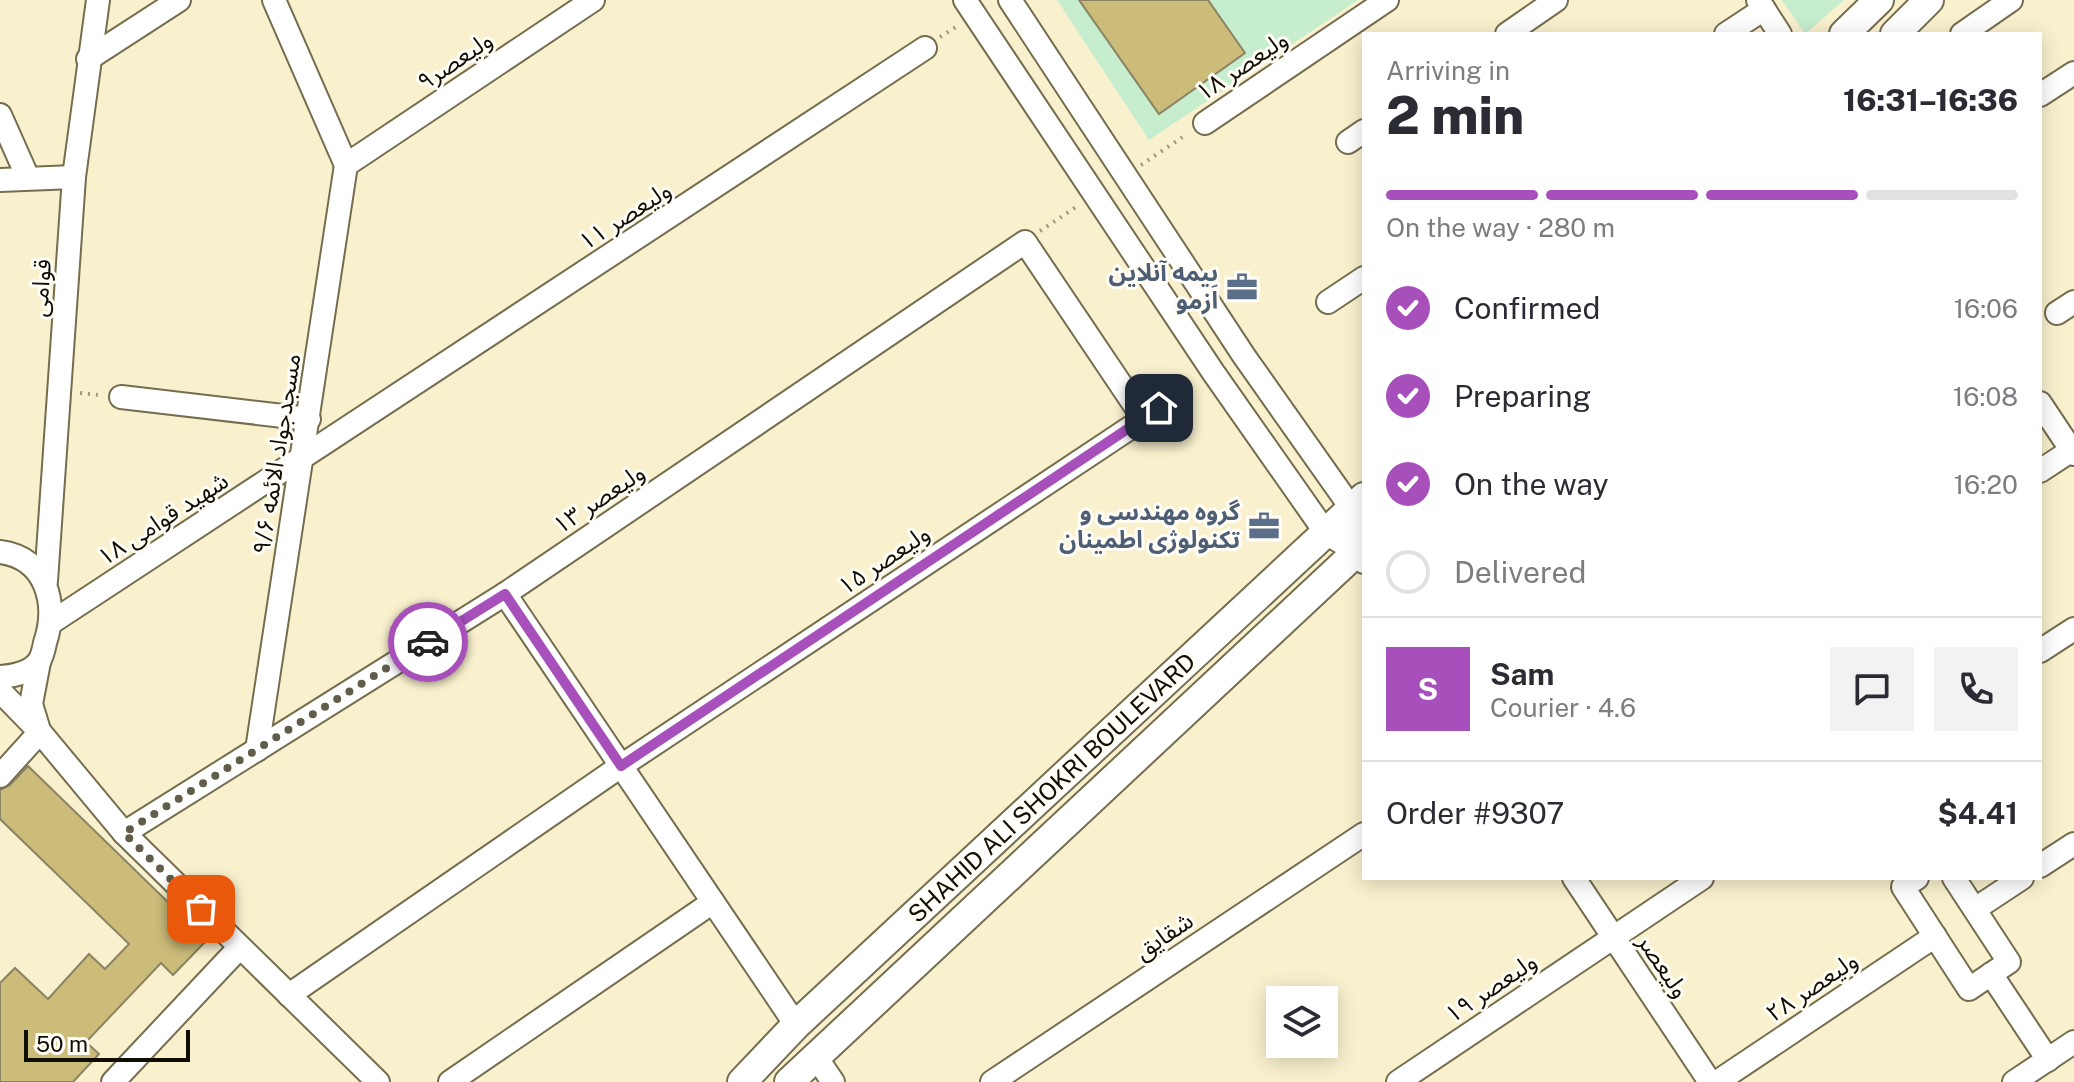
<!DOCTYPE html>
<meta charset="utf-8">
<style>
:root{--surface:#fff;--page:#f2f2f3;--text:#2b2b33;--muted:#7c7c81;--line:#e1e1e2;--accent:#a74fbb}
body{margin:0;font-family:"Public Sans","Noto Sans Arabic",sans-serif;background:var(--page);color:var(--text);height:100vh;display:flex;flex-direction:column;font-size:30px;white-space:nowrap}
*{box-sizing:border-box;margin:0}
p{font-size:26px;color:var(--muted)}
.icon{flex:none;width:44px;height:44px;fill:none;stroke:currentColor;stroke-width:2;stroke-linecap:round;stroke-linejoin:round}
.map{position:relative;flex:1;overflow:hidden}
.drawer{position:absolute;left:1362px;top:32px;width:680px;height:848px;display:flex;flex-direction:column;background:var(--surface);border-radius:0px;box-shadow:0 4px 20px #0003}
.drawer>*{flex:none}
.buttons{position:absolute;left:1266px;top:986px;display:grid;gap:16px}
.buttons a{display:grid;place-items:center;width:72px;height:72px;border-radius:0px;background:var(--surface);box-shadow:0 4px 20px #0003;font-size:40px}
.scale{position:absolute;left:24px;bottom:20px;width:166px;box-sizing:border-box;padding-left:8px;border:4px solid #100d03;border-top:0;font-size:22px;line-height:28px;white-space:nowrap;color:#100d03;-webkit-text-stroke:6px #fffdf6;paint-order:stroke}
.pin{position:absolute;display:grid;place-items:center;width:68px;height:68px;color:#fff;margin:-34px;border-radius:16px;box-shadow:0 4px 12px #0006}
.courier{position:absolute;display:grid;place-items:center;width:80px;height:80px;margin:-40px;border:6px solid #a74fbb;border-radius:50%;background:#fff;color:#222;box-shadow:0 2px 10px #0007}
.headline em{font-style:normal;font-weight:800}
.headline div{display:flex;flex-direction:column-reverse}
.headline{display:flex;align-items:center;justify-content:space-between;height:136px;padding:0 24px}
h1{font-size:52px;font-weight:800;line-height:60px}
.bar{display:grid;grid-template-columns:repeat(4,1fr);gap:12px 8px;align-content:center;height:96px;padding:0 24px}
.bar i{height:10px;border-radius:6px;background:var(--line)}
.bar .active{background:var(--accent)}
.bar p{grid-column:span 4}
.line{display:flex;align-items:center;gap:20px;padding:0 24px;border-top:2px solid var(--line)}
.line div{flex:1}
.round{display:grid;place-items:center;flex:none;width:84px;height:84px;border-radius:0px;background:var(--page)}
ol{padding:0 24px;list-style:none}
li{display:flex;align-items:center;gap:24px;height:88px}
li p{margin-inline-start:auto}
li .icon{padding:8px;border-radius:50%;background:var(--accent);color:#fff;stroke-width:4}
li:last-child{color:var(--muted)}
li i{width:44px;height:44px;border:4px solid var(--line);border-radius:50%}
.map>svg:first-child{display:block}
.green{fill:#c6edce}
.building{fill:#ccbc7a;stroke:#8b8364;stroke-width:2}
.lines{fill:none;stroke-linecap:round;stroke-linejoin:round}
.minor-casing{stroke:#746d4e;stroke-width:26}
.major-casing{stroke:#746d4e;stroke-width:32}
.path{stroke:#9f9980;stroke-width:4;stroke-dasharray:2 6;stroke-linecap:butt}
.minor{stroke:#fff;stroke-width:22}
.major{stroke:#fff;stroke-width:28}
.done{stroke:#625d4a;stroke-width:8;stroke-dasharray:0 14.4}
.route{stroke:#a74fbb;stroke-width:10}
.labels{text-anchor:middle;stroke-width:6;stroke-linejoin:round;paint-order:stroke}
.street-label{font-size:24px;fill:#100d03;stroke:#fffdf6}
.service-label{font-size:24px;font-weight:bold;fill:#4e5e75;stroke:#fffdf6;text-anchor:end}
</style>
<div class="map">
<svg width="2074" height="1082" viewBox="0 0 2074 1082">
<rect width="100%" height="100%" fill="#f9f1ce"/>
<g class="green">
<path d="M1057,0h301l-209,140z"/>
<path d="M1782,0h62l-39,34z"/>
</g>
<g class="building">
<path d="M1079,0h129l37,53 -86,61z"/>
<path d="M28,766l179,174 -34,35 -12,-12 -75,79 13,12 -26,28h-73v-99l15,-15 33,31 41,-45 16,15 24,-25 -129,-125v-29l10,-5z"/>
</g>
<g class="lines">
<defs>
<g id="minor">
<path d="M274,0l72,165"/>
<path d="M965,0l248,372 113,161 31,19 7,10"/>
<path d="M1010,0l234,356 108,153 5,43"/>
<path d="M1758,0l22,34"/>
<path d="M1507,34l49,-34"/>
<path d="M1726,34l38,-25"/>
<path d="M1962,34l49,-34"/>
<path d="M88,59l91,-59"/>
<path d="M2040,95l34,-22"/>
<path d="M0,115l28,63"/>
<path d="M1205,123l182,-123"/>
<path d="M1348,142l16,-11"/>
<path d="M346,165l247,-165"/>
<path d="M0,180l74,-3"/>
<path d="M1328,302l36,-24"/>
<path d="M2057,313l17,-11"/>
<path d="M121,397l188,22"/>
<path d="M2040,403l34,51"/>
<path d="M2040,471l32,-21"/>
<path d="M0,552c47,6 58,52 45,91 -1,5 -3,14 -6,18 -8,12 -26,15 -39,16"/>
<path d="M46,581l28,-404 24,-177"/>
<path d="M505,594l291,431"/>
<path d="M52,622l873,-574"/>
<path d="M2040,651l34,-22"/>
<path d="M0,691l40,41 84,101 254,249"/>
<path d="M38,727l-7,-23 8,-42"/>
<path d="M257,750l89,-585"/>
<path d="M0,776l40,-44"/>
<path d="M124,833l381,-239 520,-352 119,177"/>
<path d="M2040,866l34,-22"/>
<path d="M1574,878l136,204"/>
<path d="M1917,878l-14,9 66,102 40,-27 -55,-84"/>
<path d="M1975,909l47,-31"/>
<path d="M1991,974l57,86"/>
<path d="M289,995l332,-229 554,-368"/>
<path d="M816,1057l17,25"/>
<path d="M113,1082l127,-135"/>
<path d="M450,1082l263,-180"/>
<path d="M992,1082l372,-248"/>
<path d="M1398,1082l304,-204"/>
<path d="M1717,1082l218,-146"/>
<path d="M2014,1082l60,-40"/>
</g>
<g id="major">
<path d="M1844,34l35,-34"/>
<path d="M1895,34l34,-34"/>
<path d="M742,1082l54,-57 568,-528"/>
<path d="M789,1082l575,-537"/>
</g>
</defs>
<use href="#minor" class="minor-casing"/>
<use href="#major" class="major-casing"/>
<g class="path">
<path d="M940,37l16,-10"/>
<path d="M1141,165l46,-31"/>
<path d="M1040,231l36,-24"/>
<path d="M80,393l19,2"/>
</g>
<use href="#minor" class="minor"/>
<use href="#major" class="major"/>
</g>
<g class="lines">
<path class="done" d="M201,909l-77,-76 304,-191"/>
<path class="route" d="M428,642l77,-48 116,172 538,-358"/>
</g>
<defs>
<symbol id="office-bare" viewBox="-9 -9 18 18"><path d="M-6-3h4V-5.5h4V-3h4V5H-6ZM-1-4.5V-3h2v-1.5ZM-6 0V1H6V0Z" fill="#5c6f8a" stroke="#fffdf6" stroke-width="2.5" paint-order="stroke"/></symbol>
</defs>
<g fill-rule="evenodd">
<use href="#office-bare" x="1220" y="265" width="44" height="44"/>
<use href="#office-bare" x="1242" y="504" width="44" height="44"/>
</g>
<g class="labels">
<g class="street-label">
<text transform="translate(455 61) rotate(-34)" y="8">ولیعصر۹</text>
<text transform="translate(1242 66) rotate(-34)" y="8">ولیعصر ۱۸</text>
<text transform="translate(625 216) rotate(-33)" y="8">ولیعصر ۱۱</text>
<text transform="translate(41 288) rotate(-86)" y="8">قوامی</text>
<text transform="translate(277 454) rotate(-81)" y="8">مسجدجواد الائمه ۹/۶</text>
<text transform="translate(599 499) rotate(-34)" y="8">ولیعصر ۱۳</text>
<text transform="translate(163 519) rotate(-33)" y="8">شهید قوامی ۱۸</text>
<text transform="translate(884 560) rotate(-34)" y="8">ولیعصر ۱۵</text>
<text transform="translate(1052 788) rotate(-43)" y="8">SHAHID ALI SHOKRI BOULEVARD</text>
<text transform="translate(1164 936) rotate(-34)" y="8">شقایق</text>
<text transform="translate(1663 966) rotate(56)" y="8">ولیعصر</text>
<text transform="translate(1812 987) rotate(-34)" y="8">ولیعصر ۲۸</text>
<text transform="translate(1491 988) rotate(-34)" y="8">ولیعصر ۱۹</text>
</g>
<g class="service-label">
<text x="1218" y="281">بیمه آنلاین<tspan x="1218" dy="28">اَزمو</tspan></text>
<text x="1240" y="520">گروه مهندسی و<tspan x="1240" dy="28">تکنولوژی اطمینان</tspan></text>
</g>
</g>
</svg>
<div class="buttons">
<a><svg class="icon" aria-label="layers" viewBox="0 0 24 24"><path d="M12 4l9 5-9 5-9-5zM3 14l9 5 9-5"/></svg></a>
</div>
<div class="scale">50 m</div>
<div class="pin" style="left:201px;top:909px;background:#ea580c"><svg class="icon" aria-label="bag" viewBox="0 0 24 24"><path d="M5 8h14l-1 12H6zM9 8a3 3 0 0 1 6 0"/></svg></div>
<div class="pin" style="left:1159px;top:408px;background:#1f2937"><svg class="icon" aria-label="home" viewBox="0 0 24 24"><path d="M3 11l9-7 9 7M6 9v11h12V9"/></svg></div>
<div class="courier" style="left:428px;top:642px"><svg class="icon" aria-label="car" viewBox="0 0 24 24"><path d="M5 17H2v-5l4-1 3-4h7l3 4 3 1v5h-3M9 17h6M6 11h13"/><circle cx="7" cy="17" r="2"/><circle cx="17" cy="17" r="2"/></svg></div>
<section class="drawer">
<div class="headline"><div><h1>2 min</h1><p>Arriving in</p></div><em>16:31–16:36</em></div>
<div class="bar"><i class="active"></i><i class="active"></i><i class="active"></i><i></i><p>On the way · 280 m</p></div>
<ol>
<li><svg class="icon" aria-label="check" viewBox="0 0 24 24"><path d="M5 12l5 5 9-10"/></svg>Confirmed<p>16:06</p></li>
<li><svg class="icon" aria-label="check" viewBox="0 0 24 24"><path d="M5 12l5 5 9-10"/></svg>Preparing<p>16:08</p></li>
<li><svg class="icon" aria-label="check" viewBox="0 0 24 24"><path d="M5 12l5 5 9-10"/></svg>On the way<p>16:20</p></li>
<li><i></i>Delivered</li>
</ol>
<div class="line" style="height:144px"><b class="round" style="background:var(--accent);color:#fff">S</b><div><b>Sam</b><p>Courier · 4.6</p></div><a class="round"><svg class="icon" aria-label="chat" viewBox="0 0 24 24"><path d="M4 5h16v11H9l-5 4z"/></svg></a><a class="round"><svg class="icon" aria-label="phone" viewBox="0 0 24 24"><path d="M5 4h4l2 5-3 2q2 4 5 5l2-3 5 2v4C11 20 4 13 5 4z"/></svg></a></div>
<div class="line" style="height:104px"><div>Order #9307</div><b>$4.41</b></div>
</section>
</div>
